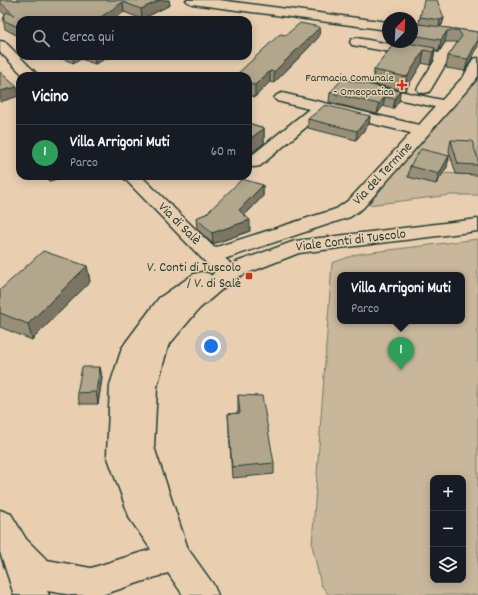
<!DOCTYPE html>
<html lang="it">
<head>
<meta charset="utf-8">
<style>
  :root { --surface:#171b24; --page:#242831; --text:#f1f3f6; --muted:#9ea1a6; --line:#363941; --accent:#b45309 }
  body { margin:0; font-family:Dekko,sans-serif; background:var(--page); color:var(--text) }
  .controls { position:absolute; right:12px; bottom:12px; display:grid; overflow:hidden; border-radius:8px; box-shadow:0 2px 10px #0003 }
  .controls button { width:36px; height:36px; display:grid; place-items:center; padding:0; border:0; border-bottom:1px solid var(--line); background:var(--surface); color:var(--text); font:20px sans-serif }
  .compass { position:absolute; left:382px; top:12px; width:36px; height:36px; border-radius:50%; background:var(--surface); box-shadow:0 2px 10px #0003; rotate:24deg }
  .you { position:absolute; left:211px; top:346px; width:14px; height:14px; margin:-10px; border:3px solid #fff; border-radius:50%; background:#1a73e8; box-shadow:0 0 0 6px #1a73e833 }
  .badge { display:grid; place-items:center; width:26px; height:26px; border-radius:50%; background:var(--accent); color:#fff; font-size:13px; font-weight:700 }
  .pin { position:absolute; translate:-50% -33px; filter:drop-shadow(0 1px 2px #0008) }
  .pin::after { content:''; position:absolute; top:21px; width:14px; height:12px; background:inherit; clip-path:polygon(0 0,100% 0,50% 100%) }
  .popup { position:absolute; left:337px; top:272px; width:128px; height:52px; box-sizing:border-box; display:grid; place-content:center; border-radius:8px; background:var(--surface); filter:drop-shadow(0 1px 3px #0005); font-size:13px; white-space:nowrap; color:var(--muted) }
  .popup b { font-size:15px; color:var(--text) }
  .popup::after { content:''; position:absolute; left:50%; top:100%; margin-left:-8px; border:8px solid transparent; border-top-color:var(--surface) }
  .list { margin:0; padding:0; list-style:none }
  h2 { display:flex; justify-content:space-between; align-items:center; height:52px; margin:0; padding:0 16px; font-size:17px }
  h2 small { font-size:13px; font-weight:400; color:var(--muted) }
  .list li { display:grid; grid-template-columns:26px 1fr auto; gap:12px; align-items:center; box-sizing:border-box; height:56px; padding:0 16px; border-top:1px solid var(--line) }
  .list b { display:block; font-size:15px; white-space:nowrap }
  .list p { margin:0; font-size:13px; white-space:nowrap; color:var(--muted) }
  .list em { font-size:13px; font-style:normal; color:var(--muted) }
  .icon { flex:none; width:22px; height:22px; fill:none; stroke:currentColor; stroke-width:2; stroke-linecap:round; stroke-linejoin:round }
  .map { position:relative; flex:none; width:478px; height:595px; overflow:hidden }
  .search { position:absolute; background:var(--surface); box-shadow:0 2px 10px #0003; left:16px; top:16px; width:236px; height:44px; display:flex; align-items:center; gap:10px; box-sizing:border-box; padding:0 14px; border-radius:12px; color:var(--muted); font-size:15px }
  .panel { position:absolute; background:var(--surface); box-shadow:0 2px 10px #0003; left:16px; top:72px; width:236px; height:108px; border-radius:12px }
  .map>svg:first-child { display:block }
  .green { fill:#c8b79b; stroke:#747a68; fill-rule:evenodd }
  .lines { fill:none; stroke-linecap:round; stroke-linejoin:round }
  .minor-casing { stroke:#1f3d34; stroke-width:3 }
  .major-casing { stroke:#1f3d34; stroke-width:3 }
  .minor { fill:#e9cfb0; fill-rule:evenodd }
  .major { fill:#e9cfb0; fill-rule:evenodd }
  .wall { fill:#998f79; stroke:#1f3d34 }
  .shaded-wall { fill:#7d7463; stroke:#1f3d34 }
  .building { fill:#b2a68d; stroke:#1f3d34 }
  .poi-dot { fill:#c8321e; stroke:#e9cfb0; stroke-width:1.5 }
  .labels { text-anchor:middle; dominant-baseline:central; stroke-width:3; stroke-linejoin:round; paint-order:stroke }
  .far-poi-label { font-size:12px; fill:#1f3d34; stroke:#e9cfb0; text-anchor:end }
  .street-label { font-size:14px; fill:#1f3d34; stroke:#e9cfb0 }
  .poi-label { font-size:14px; fill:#1f3d34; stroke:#e9cfb0; text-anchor:end }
</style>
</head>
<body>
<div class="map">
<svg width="478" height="595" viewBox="0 0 478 595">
  <rect width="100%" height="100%" fill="#e9cfb0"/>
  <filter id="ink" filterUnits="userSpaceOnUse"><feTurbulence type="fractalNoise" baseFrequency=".025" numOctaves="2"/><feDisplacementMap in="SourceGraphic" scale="8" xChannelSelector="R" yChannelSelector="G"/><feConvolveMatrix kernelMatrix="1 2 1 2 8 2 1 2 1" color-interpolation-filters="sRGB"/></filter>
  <g filter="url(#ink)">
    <path class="green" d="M478,77V195H451L368,205L420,142ZM437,159L451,160L477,175L443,173L436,184Z
      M478,239V595H329L321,585L312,545L332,263L357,254ZM340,275H462V321H340ZM433,478H463V580H433Z"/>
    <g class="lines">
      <defs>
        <path id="minor" d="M186,0H219L388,22V30L192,4L188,2Z
          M457,31L462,32L463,35L431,89L429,92L424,93L419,92L417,89L435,60L357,46L352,45L350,42L352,39L357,38L439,53L452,32Z
          M478,58V76L475,81L363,208L350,217L218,261L211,262L204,261L201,256L204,251L336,209L349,200L411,133L324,112L260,166L254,167L248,166V155L251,156L309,109L277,101L274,98L277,95L282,93L419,125L435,107L365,92L363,89L365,86L370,85L442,100L464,76L473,59Z
          M0,510L11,514L26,539L47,560L91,568L175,542L186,547L190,557L186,567L102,595H72L47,591L49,595H14L0,552Z"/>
        <path id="major" d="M0,41L5,42L39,76H24L0,52Z
          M122,176H141L231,264L295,241L478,219V231L299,253L235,278L199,309L168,346L157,387L154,447L188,549L213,584L218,595H183L164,567L158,553L152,551L130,519L107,455L110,385L122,348L126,342L159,298L194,274L202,272L210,274L211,276L215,272Z"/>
      </defs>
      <use href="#minor" class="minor-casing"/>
      <use href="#major" class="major-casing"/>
      <use href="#minor" class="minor"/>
      <use href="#major" class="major"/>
    </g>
    <path class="wall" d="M0,0H169L170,5L142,19L124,12L20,20V37L5,29L3,20L5,15L0,10Z
      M420,17L444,18L442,25L439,27L478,32L465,71L446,68L448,56L457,43L456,42H445L439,51L435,50L433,61L430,65L422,63L405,91L373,84L374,70L395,42H412V26L418,27Z
      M286,35L319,37L274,83L270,82L255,97L248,95V76Z
      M56,56H111L95,64L81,59L74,63L63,59Z
      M400,91L399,101L393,109L383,106L377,114L329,102L330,93Z
      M370,116L369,124L356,140L308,128V119Z
      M248,123L264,128V143L250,154H248Z
      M451,140L478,165V173L477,175L456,174L449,151Z
      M449,156L447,167L436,184L408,177L410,166Z
      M46,176H68L49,181Z
      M263,185V196L245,215L250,231L213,244L197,229L196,218L206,214Z
      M87,266L90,282L32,340L0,327V290Z
      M100,367L102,378L98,404H80L77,393Z
      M238,395L274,463V474L232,478L228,414L238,413Z"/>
    <path class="shaded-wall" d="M160,0H169L170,5L142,19L141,9Z
      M123,2L124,12L112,20H91Z
      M444,18L442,25L439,27L440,20Z
      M320,27L319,37L274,83V72Z
      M447,31L445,42L439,51L441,40Z
      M478,40V46L465,71L468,59Z
      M435,48L433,61L430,65L433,52Z
      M424,50L422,63L405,91L407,77Z
      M73,56H81V59L74,63Z
      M94,56H111L95,64Z
      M270,71V82L255,97V85Z
      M17,87L19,96L0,102V91Z
      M400,91L399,101L393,109L395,99Z
      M385,97L383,106L377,114L379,104Z
      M370,116L369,124L356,140L357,131Z
      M264,128V143L250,154V139Z
      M449,156L447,167L436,184L439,174Z
      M48,176H68L49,181Z
      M263,185V196L239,221V210Z
      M250,220V231L213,244L212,233Z
      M87,266L90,282L32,340L28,324Z
      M100,367L102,378L98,404L96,392Z"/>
    <path class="building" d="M0,0H160L141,9L123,2L101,17L91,20H20V28L3,20L6,12L14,15L0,2Z
      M424,0H437L444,18L440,20L420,17Z
      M300,23L320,27L274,72L270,71L255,85L248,84V76H235L280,34L286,35Z
      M419,24L478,32V40L468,59L448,56L462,36L458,30L447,31L441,40L412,35V26L418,27Z
      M395,42H401L435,48L433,52L424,50L407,77L374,70Z
      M0,72L17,87L0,91Z
      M342,79L400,91L395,99L385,97L379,104L330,93Z
      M325,105L370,116L357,131L308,119Z
      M248,123L264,128L250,139H248Z
      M451,140L472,141L478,159V165L458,164Z
      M421,149L449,156L439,174L410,166Z
      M242,179L263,185L239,210L250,220L212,233L196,218L206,214Z
      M43,251L87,266L28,324L0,313V290Z
      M82,367H100L96,392L77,393Z
      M238,395L262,396L274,463L232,467L228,414L240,413Z"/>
  </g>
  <g class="poi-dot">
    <path d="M400 79h4v4h4v4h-4v4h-4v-4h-4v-4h4z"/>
    <rect x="245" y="272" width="8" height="8" rx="2"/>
  </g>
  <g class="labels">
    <g class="far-poi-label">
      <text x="394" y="78">Farmacia Comunale<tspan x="394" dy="14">- Omeopatica</tspan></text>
    </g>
    <g class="street-label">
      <text transform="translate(383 174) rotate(-47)">Via del Termine</text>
      <text transform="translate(179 224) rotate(45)">Via di Salè</text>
      <text transform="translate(351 241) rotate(-7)">Viale Conti di Tuscolo</text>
    </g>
    <g class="poi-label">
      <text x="241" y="268">V. Conti di Tuscolo<tspan x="241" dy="16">/ V. di Salè</tspan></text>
    </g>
  </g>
</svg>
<div class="controls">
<button>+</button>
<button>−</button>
<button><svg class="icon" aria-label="layers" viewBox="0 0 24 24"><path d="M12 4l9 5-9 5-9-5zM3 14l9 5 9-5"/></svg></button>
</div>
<svg class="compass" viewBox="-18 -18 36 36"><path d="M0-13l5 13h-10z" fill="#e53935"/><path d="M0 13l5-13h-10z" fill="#9ea1a6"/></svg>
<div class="you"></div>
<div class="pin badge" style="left:401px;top:370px;background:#2e9e5b">1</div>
<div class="popup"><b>Villa Arrigoni Muti</b>Parco</div>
<div class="search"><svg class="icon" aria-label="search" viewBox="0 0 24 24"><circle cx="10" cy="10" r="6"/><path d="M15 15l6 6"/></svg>Cerca qui</div>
<section class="panel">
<h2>Vicino<small></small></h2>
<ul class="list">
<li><span class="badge" style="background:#2e9e5b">1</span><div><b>Villa Arrigoni Muti</b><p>Parco</p></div><em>60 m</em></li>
</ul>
</section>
</div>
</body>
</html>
